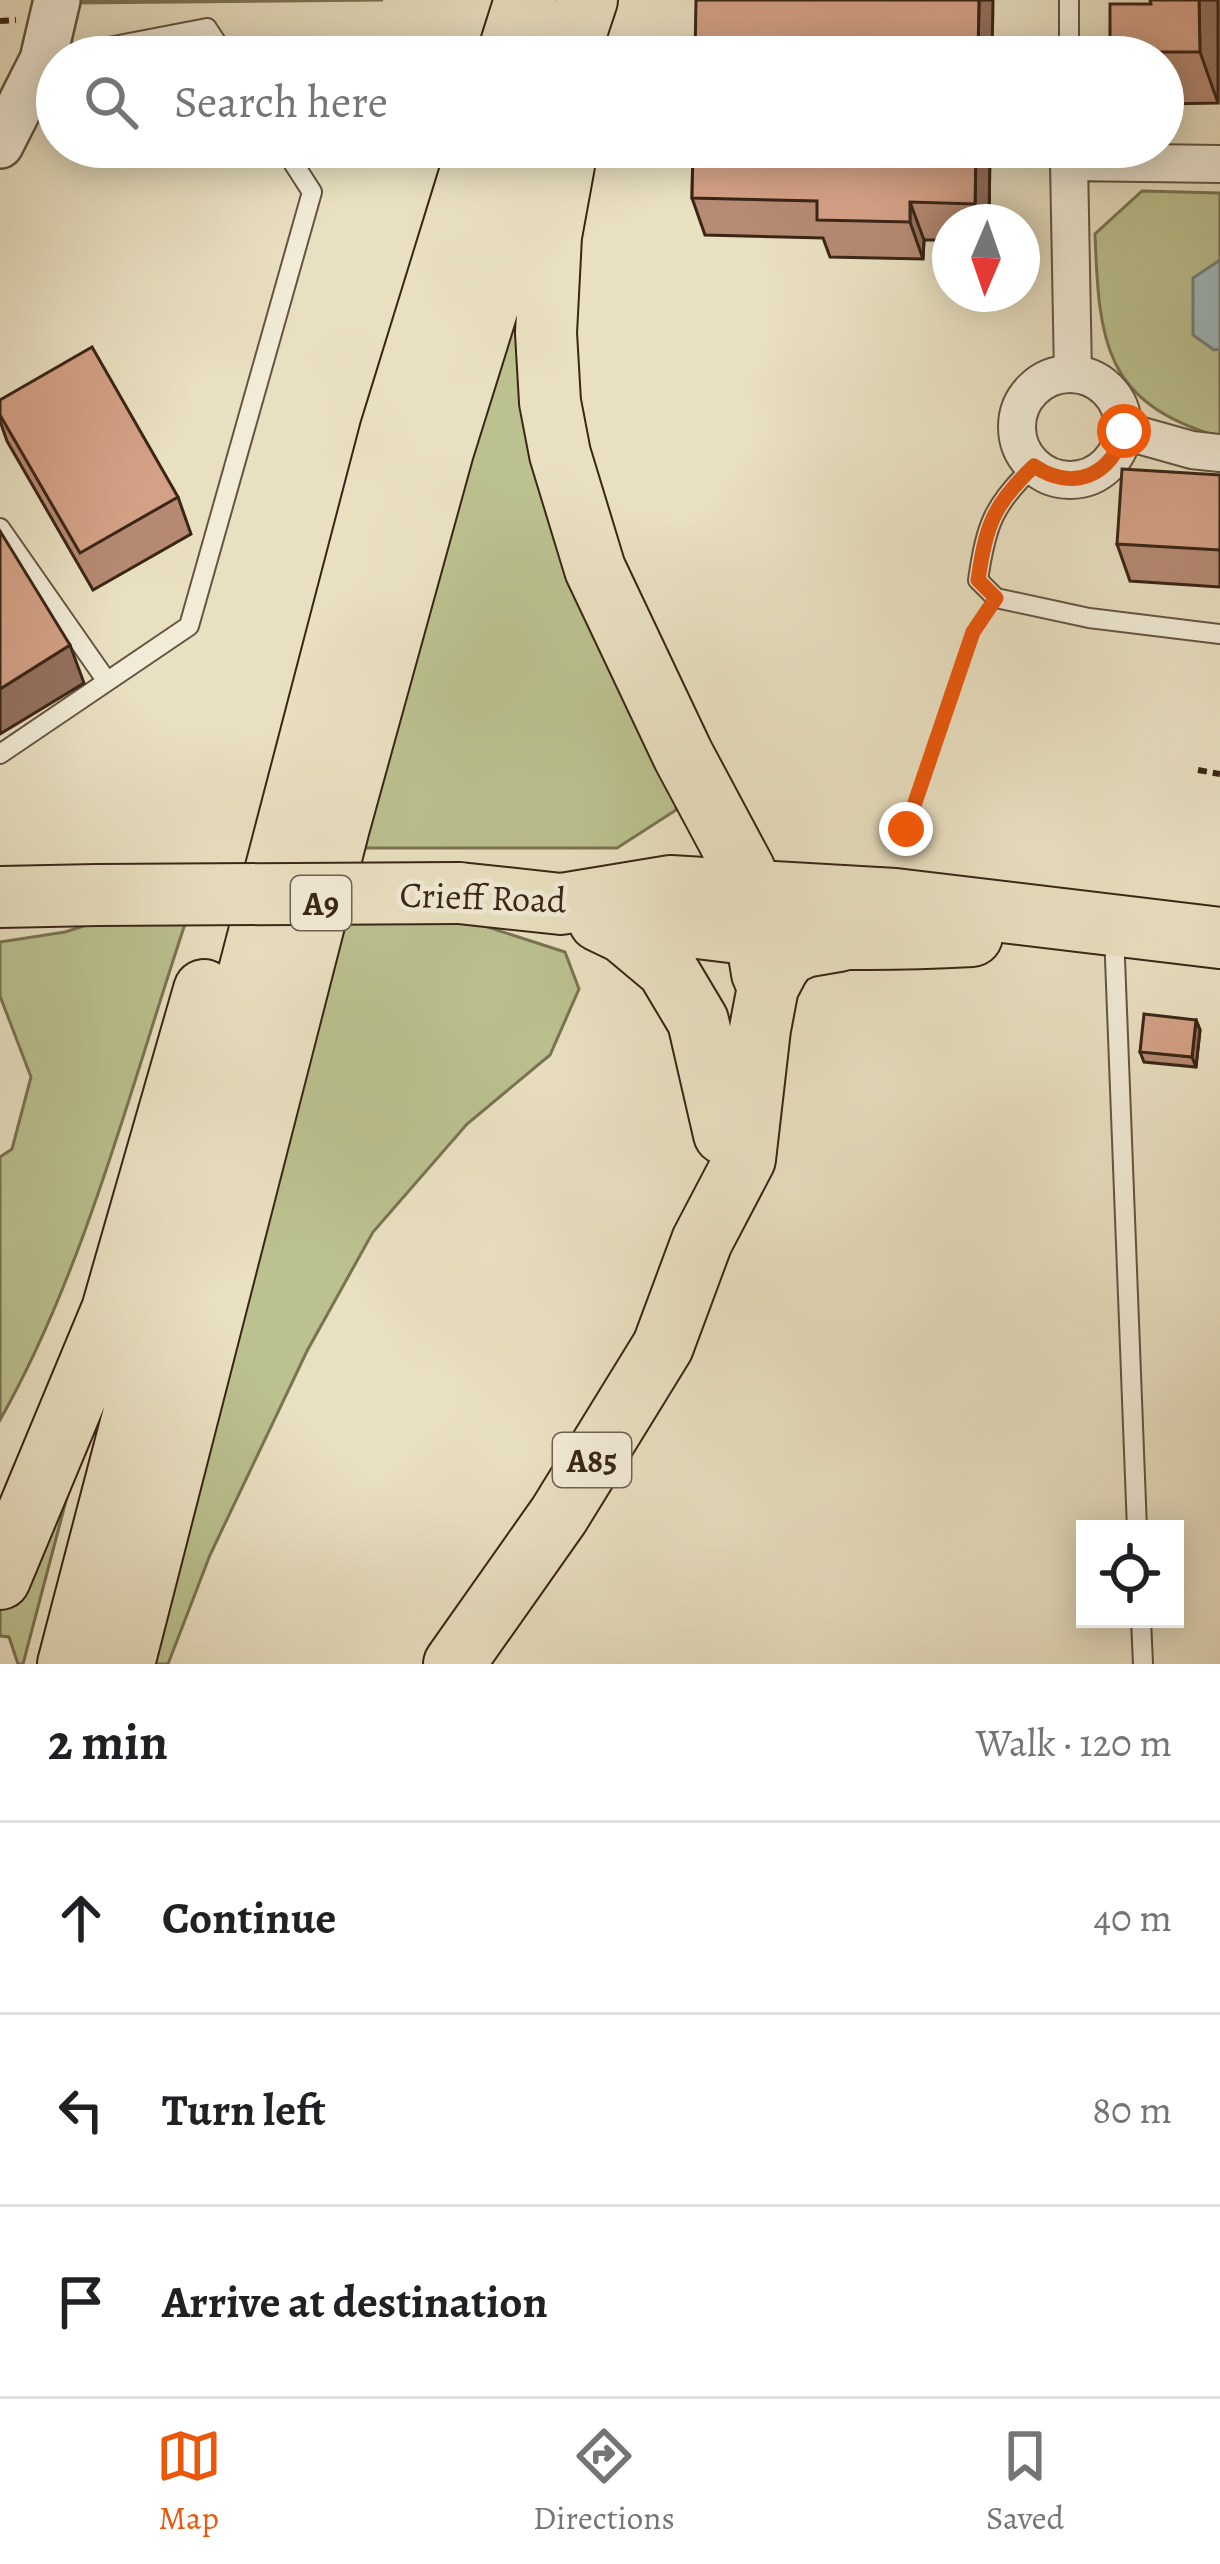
<!DOCTYPE html>
<html lang="en">
<head>
<meta charset="utf-8">
<style>
  :root { --surface:#fff; --page:#f2f2f2; --text:#202124; --muted:#757577; --line:#e0e0e0; --accent:#ea580c }
  body { margin:0; font-family:Alegreya,serif; background:var(--page); color:var(--text) }
  .controls { position:absolute; right:36px; bottom:36px; display:grid; overflow:hidden; border-radius:0px; box-shadow:0 6px 30px #0003 }
  .controls button { width:108px; height:108px; display:grid; place-items:center; padding:0; border:0; border-bottom:3px solid var(--line); background:var(--surface); color:var(--text); font:60px sans-serif }
  .compass { position:absolute; left:932px; top:204px; width:108px; height:108px; border-radius:50%; background:var(--surface); box-shadow:0 6px 30px #0003; rotate:182deg }
  .stop { position:absolute; width:36px; height:36px; margin:-27px; border:9px solid #ea580c; border-radius:50%; background:#fff }
  .stop.end { background:#ea580c; border-color:#fff; box-shadow:0 3px 12px #0008 }
  .list { margin:0; padding:0; list-style:none }
  h2 { display:flex; justify-content:space-between; align-items:center; height:156px; margin:0; padding:0 48px; font-size:51px }
  h2 small { font-size:39px; font-weight:400; color:var(--muted) }
  .list li { display:grid; grid-template-columns:78px 1fr auto; gap:36px; align-items:center; box-sizing:border-box; height:192px; padding:0 48px; border-top:3px solid var(--line) }
  .list b { display:block; font-size:45px; white-space:nowrap }
  .list em { font-size:39px; font-style:normal; color:var(--muted) }
  .icon { flex:none; width:66px; height:66px; fill:none; stroke:currentColor; stroke-width:2; stroke-linecap:round; stroke-linejoin:round }
  .map { position:relative; flex:none; width:1220px; height:1664px; overflow:hidden }
  .search { position:absolute; background:var(--surface); box-shadow:0 6px 30px #0003; left:36px; right:36px; top:36px; height:132px; display:flex; align-items:center; gap:30px; box-sizing:border-box; padding:0 42px; border-radius:66px; color:var(--muted); font-size:45px }
  .sheet { height:732px; background:var(--surface) }
  nav { display:flex; justify-content:space-around; align-items:center; box-sizing:border-box; height:168px; border-top:3px solid var(--line); background:var(--surface); font-size:33px; color:var(--muted) }
  nav a { display:grid; justify-items:center; gap:6px }
  nav .on { color:var(--accent) }
  .map>svg:first-child { display:block }
  .green { fill:#bbc18f; stroke:#7a7352; stroke-width:3 }
  .water { fill:#9ebabf; stroke:#767e7b; stroke-width:3 }
  .lines { fill:none; stroke-linecap:round; stroke-linejoin:round }
  .service-casing { stroke:#665441; stroke-width:22 }
  .minor-casing { stroke:#665441; stroke-width:40 }
  .tertiary-casing { stroke:#665441; stroke-width:50 }
  .trunk-casing { stroke:#3a2516; stroke-width:64 }
  .path { stroke:#3a2516; stroke-width:6; stroke-dasharray:9 6; stroke-linecap:butt }
  .service { stroke:#f1ebd7; stroke-width:18 }
  .minor { stroke:#f1ebd7; stroke-width:36 }
  .tertiary { stroke:#f1ebd7; stroke-width:45 }
  .trunk { stroke:#e9e0c1; stroke-width:60 }
  .trunk-bridge-casing { stroke:#3a2516; stroke-width:64; stroke-linecap:butt }
  .trunk-bridge { stroke:#e9e0c1; stroke-width:60 }
  .wall { fill:#b68a73; stroke:#3a2516; stroke-width:3 }
  .shaded-wall { fill:#94715e; stroke:#3a2516; stroke-width:3 }
  .building { fill:#d4a186; stroke:#3a2516; stroke-width:3 }
  .route { stroke:#ea580c; stroke-width:15 }
  .labels { text-anchor:middle; dominant-baseline:central; stroke-width:9; stroke-linejoin:round; paint-order:stroke }
  .shield { fill:#f1ebd7; stroke:#716050; stroke-width:3 }
  .shield-label { font-size:33px; font-weight:bold; fill:#3a2516 }
  .street-label { font-size:36px; fill:#3a2516; stroke:#f1ebd7 }
</style>
</head>
<body>
<div class="map">
<svg width="1220" height="1664" viewBox="0 0 1220 1664">
  <rect width="100%" height="100%" fill="#e9e0c1"/>
  <filter id="stains"><feTurbulence type="fractalNoise" baseFrequency=".00167" numOctaves="4"/><feColorMatrix values="0 0 0 0 .2 0 0 0 0 .09 0 0 0 0 .02 0 0 0 .5 -.17"/></filter>
  <radialGradient id="worn" r=".72"><stop offset=".6" stop-color="#630" stop-opacity="0"/><stop offset="1" stop-color="#630" stop-opacity=".3"/></radialGradient>
  <path class="green" d="M85,0H383L80,3Z
    M1142,191L1220,193V437C1104,403 1099,343 1095,234Z
    M532,260L675,792L676,810L617,848H339Z
    M112,917L185,924C131,1086 84,1272 0,1420V1157L12,1149L31,1077L0,996V942L65,932Z
    M463,919L565,952L579,989L550,1055L467,1124L373,1232L307,1351L210,1555L168,1664H138L328,921Z
    M161,1140L23,1664H18L9,1637L0,1636V1519Z"/>
  <path class="water" d="M1220,260V349L1214,350L1193,335V278Z"/>
  <g class="lines">
    <defs>
      <path id="service" d="M1069,0V57
        M46,59L207,28L226,57
        M1034,466C993,505 986,525 978,580L996,598L1089,618L1220,634
        M0,528L106,680
        M0,754L189,626L312,192L283,147
        M1114,933L1137,1529
        M1141,1619L1143,1664"/>
      <path id="minor" d="M1017 427a53 53 0 1 1 106 0a53 53 0 1 1-106 0Z
        M1073,374L1069,162L1220,164
        M1124,431L1192,450L1220,453"/>
      <path id="tertiary" d="M0,145L43,60L57,0"/>
      <path id="trunk" d="M507,57L525,0
        M568,57L587,0
        M564,165L551,236L546,333L550,402L560,454L595,569L683,755L745,871L762,973L768,987
        M459,893L561,904L670,886L895,899L1220,938
        M0,897L97,895
        M614,914C740,939 844,943 972,936
        M599,921L624,933L667,969L698,1021L724,1134
        M0,1579L112,1310L204,990
        M68,1664L390,432L478,147
        M124,1664L339,827L443,451L538,147
        M454,1664L559,1515L663,1346L702,1241L745,1159L760,1029L768,987L778,968L787,955L804,947L839,941"/>
    </defs>
    <use href="#service" class="service-casing"/>
    <use href="#minor" class="minor-casing"/>
    <use href="#tertiary" class="tertiary-casing"/>
    <use href="#trunk" class="trunk-casing"/>
    <path class="path" d="M0,21L16,20
      M1198,770L1220,774
      M902,854L906,829L973,632L982,618"/>
    <use href="#service" class="service"/>
    <use href="#minor" class="minor"/>
    <use href="#tertiary" class="tertiary"/>
    <use href="#trunk" class="trunk"/>
    <defs>
      <path id="trunk-bridge" d="M97,895L459,893"/>
    </defs>
    <use href="#trunk-bridge" class="trunk-bridge-casing"/>
    <use href="#trunk-bridge" class="trunk-bridge"/>
  </g>
  <path class="wall" d="M1218,0V103L1163,104V57H1100L1151,4Z
    M693,147H990L989,222H950V240H924L923,259L830,257L823,238L705,235L692,198Z
    M0,400L178,497L191,534L93,590L7,441L0,421Z
    M1220,475V587L1130,581L1117,544Z
    M1196,1020L1200,1030L1196,1067L1144,1062L1140,1052Z"/>
  <path class="shaded-wall" d="M979,0H993L992,57H978Z
    M1199,0H1218V103L1200,52Z
    M976,147H990L989,222H981L975,204Z
    M910,202L924,240L923,259L910,222Z
    M70,645L84,683L0,734V689Z
    M1196,1020L1200,1030L1196,1067L1192,1057Z"/>
  <path class="building" d="M696,0H979L978,57H695Z
    M1150,0H1199L1200,52H1110V4H1151Z
    M1100,45H1110L1112,57H1100Z
    M693,147H976L975,204L910,202V222L817,220V201L692,198Z
    M92,347L178,497L80,553L0,415V400Z
    M1122,469L1220,475V550L1117,544Z
    M0,531L70,645L0,689Z
    M1144,1014L1196,1020L1192,1057L1140,1052Z"/>
  <g class="lines">
    <path class="route" d="M906,829L973,632L996,598L978,580C986,525 993,505 1034,466C1073,492 1112,476 1124,431"/>
  </g>
  <g class="labels">
    <g class="shield">
      <rect x="291" y="876" width="60" height="54" rx="9"/>
      <rect x="553" y="1433" width="78" height="54" rx="9"/>
    </g>
    <g class="shield-label">
      <text x="321" y="903">A9</text>
      <text x="592" y="1460">A85</text>
    </g>
    <g class="street-label">
      <text transform="translate(483 897) rotate(2)">Crieff Road</text>
    </g>
  </g>
  <rect width="100%" height="100%" filter="url(#stains)"/>
  <rect width="100%" height="100%" fill="url(#worn)"/>
</svg>
<div class="controls">
<button><svg class="icon" aria-label="locate" viewBox="0 0 24 24"><circle cx="12" cy="12" r="6"/><path d="M12 2v4M12 18v4M2 12h4M18 12h4"/></svg></button>
</div>
<svg class="compass" viewBox="-18 -18 36 36"><path d="M0-13l5 13h-10z" fill="#e53935"/><path d="M0 13l5-13h-10z" fill="#757577"/></svg>
<div class="stop" style="left:1124px;top:431px"></div>
<div class="stop end" style="left:906px;top:829px"></div>
<div class="search"><svg class="icon" aria-label="search" viewBox="0 0 24 24"><circle cx="10" cy="10" r="6"/><path d="M15 15l6 6"/></svg>Search here</div>
</div>
<section class="sheet">
<h2>2 min<small>Walk · 120 m</small></h2>
<ul class="list">
<li><svg class="icon" aria-label="ahead" viewBox="0 0 24 24"><path d="M12 20V5M6 11l6-6 6 6"/></svg><div><b>Continue</b></div><em>40 m</em></li>
<li><svg class="icon" aria-label="left" viewBox="0 0 24 24"><path d="M17 20v-9H6M10 6l-5 5 5 5"/></svg><div><b>Turn left</b></div><em>80 m</em></li>
<li><svg class="icon" aria-label="arrive" viewBox="0 0 24 24"><path d="M6 21V4h12l-3 4 3 4H6"/></svg><div><b>Arrive at destination</b></div></li>
</ul>
</section>
<nav>
<a class="on"><svg class="icon" aria-label="map" viewBox="0 0 24 24"><path d="M3 6l6-2 6 2 6-2v14l-6 2-6-2-6 2zM9 4v14M15 6v14"/></svg>Map</a>
<a><svg class="icon" aria-label="directions" viewBox="0 0 24 24"><path d="M12 3l9 9-9 9-9-9zM9 14v-3h6M13 9l2 2-2 2"/></svg>Directions</a>
<a><svg class="icon" aria-label="saved" viewBox="0 0 24 24"><path d="M7 4h10v16l-5-4-5 4z"/></svg>Saved</a>
</nav>
</body>
</html>
